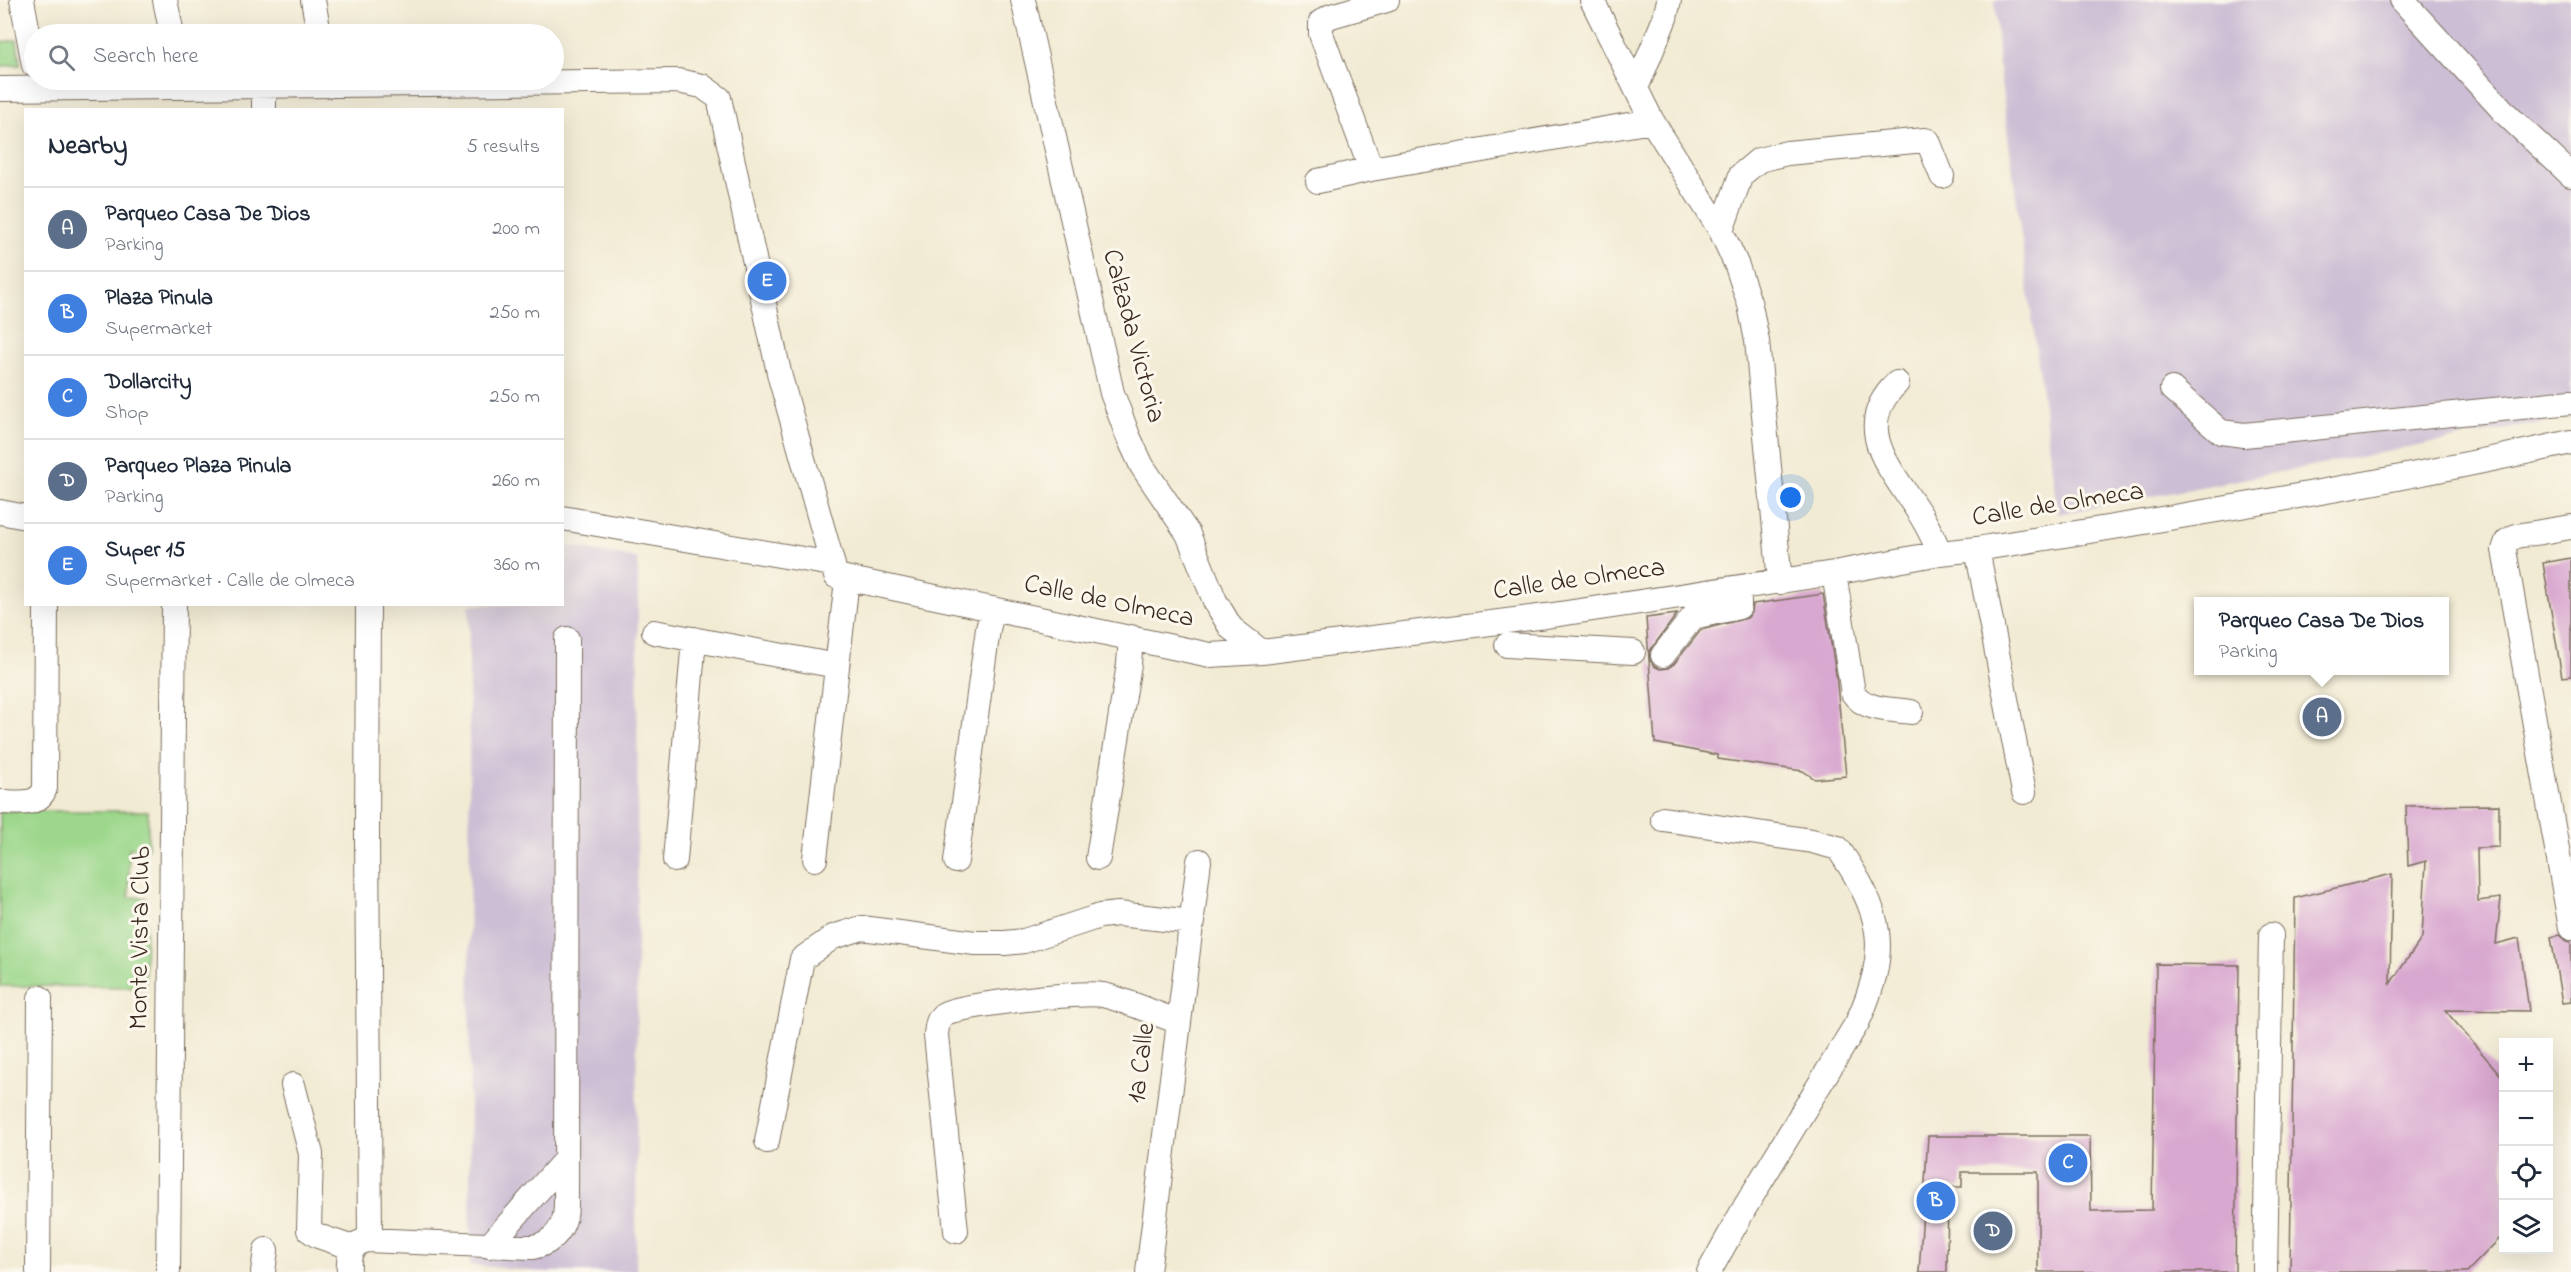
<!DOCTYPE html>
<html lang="en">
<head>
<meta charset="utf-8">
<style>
  :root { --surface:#fff; --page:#f2f2f3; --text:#1f2937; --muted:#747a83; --line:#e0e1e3; --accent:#d93025 }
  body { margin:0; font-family:"Indie Flower",sans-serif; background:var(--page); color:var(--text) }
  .controls { position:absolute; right:18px; bottom:18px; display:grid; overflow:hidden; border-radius:0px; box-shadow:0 6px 24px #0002 }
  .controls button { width:54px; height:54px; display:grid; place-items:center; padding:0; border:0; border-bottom:2px solid var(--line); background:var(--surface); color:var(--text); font:30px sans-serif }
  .you { position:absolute; left:1791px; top:498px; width:21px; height:21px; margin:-15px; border:4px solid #fff; border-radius:50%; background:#1a73e8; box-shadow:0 0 0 9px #1a73e833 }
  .badge { display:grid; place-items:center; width:39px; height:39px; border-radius:50%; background:var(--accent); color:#fff; font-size:20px; font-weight:700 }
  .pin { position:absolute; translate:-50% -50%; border:3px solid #fff; box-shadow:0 2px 6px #0006 }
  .popup { position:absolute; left:2194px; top:597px; width:255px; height:78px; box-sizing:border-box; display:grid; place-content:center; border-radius:0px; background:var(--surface); filter:drop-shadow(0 2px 4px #0005); font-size:20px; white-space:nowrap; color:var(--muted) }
  .popup b { font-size:22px; color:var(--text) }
  .popup::after { content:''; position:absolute; left:50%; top:100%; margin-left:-12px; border:12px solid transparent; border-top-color:var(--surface) }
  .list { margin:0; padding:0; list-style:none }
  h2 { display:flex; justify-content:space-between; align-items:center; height:78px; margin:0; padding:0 24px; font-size:26px }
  h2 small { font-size:20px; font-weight:400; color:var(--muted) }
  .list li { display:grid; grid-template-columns:39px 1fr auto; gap:18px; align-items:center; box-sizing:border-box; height:84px; padding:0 24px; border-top:2px solid var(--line) }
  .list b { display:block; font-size:22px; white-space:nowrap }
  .list p { margin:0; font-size:20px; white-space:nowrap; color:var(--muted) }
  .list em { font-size:20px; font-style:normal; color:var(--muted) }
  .icon { flex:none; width:33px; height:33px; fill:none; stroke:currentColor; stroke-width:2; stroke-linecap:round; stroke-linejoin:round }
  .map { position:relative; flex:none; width:2571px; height:1272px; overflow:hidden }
  .search { position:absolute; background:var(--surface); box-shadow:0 6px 24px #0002; left:24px; top:24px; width:540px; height:66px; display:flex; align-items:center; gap:15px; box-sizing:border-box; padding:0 21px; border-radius:33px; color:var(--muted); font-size:22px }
  .panel { position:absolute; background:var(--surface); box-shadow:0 6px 24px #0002; left:24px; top:108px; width:540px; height:498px; border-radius:0px }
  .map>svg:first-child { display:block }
  .industrial { fill:#ccbed4 }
  .green { fill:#9cd78b; stroke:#6c8054; stroke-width:1.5 }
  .building { fill:#d9a8d0 }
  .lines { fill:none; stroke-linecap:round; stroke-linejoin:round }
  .minor-casing { stroke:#7b6e5e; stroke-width:26 }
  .minor { stroke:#fff; stroke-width:24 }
  .labels { text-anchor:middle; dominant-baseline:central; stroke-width:6; stroke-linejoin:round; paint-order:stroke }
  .street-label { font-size:27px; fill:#3b2a1e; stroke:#fbf7ec }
</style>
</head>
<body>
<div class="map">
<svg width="2571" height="1272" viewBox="0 0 2571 1272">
  <rect width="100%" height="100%" fill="#fbf7ec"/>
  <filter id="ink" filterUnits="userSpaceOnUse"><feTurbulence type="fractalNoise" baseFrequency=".0167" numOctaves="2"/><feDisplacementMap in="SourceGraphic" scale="12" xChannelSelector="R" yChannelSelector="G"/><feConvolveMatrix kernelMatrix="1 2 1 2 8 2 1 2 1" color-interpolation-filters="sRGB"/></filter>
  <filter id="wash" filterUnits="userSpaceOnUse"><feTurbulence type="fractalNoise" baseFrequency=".008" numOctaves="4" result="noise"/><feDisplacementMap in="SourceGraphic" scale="24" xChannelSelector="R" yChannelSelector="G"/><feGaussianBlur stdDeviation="1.35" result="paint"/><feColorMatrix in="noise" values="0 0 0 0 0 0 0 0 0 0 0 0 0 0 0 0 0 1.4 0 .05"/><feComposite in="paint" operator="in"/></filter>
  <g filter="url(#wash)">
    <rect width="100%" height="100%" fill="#f2ebd4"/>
    <path class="industrial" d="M1995,0H2571V417L2058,514L1999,67Z
      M563,545L638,559L636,1272H541L470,1265L469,605L562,604Z"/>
    <path class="green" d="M17,40L20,65L0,66V42Z
      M0,811H148V848H129V897L146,898L145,987L0,986Z"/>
    <g id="blocks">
      <path class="building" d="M2571,558V676L2562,677L2543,563Z
        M1823,594L1836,674L1846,776L1815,779L1803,771L1718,759L1717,755L1655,743L1646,618L1677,614L1649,652L1650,660L1654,666L1660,669L1668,668L1674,664L1701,630L1747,618L1752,613L1753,604Z
        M2499,805V847L2477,848L2478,901L2501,898L2496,944L2519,938L2529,1011L2445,1010L2504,1079V1234L2467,1272H2290L2295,898L2392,874L2390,984L2422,938L2426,861L2408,866L2406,806Z
        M2559,935L2566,941L2571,942V1002L2562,1003L2551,937Z
        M2156,964L2239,965L2235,1272H2038V1172H1962V1187H1948L1947,1272H1919L1928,1136H2090L2091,1211L2152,1210Z"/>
    </g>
  </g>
  <g filter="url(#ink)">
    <use href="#blocks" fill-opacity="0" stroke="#7b6e5e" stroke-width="1.5"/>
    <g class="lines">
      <defs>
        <path id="minor" d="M22,0L34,65
          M165,0L172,34
          M313,0L319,34
          M1023,0L1112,393L1128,436L1142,466L1188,534L1215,601L1231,628L1262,652
          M1592,0L1652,121L1721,231L1737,266L1750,305L1757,341L1780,582
          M2402,0L2508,116L2571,175
          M264,86V110
          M1637,86L1665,18L1669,0
          M0,89L678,81L702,86L719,98L780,377L836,576L1210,655L1262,652L1546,616L1834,573L1940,553L1977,549C2176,517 2375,486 2571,442
          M1371,169L1321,34V22L1331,16L1387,0
          M1318,181L1371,169L1652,121
          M1721,231L1741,175L1759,160L1787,153L1925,140L1928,141L1942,176
          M1897,383C1851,427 1890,468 1916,508C1926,522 1933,537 1940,553
          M2172,389L2221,432L2244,435L2571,402
          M0,512L26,517
          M562,518L832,564
          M1977,549L2024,792
          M1834,573L1853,693C1865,711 1891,709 1911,712
          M368,604L367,836L370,1239
          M654,632L837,666
          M1507,645L1633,652
          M1663,655L1693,617L1739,607V588
          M0,802C17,802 39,807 45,788L46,604
          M1663,819L1812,841L1838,848C1883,914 1891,949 1857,1023L1745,1207L1709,1272
          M1098,858L1129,664L1131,637
          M815,859L847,580
          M675,860L694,639
          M956,861L988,629L993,609
          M2571,928L2504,550L2507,541L2516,536L2571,527
          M293,1085L311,1154L309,1230L318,1236L353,1248
          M767,1141L802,959L833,937L862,928L975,943H1005L1024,941L1100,916L1118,914L1193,922
          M956,1231L936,1035C937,1027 937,1019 944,1014C957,1005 1086,991 1103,995C1128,1001 1153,1013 1177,1021
          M489,1246L566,1159
          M38,1272L40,998
          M168,1272L174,604
          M263,1272L266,1250
          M349,1272C348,1257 350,1245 366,1240L533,1247C554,1243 566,1227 566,1205L567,639
          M1148,1272L1199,861
          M2265,1272L2271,935"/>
      </defs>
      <use href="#minor" class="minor-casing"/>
      <use href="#minor" class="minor"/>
    </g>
  </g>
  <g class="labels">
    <g class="street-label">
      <text transform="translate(1133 336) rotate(75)">Calzada Victoria</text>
      <text transform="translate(2058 505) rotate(-9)">Calle de Olmeca</text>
      <text transform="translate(1579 580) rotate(-8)">Calle de Olmeca</text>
      <text transform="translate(1109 602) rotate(12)">Calle de Olmeca</text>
      <text transform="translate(141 938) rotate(-89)">Monte Vista Club</text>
      <text transform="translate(1142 1063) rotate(-83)">1a Calle</text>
    </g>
  </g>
</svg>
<div class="controls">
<button>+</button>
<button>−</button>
<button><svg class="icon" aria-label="locate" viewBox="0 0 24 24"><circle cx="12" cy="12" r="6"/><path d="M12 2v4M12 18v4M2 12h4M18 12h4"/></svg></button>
<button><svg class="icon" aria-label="layers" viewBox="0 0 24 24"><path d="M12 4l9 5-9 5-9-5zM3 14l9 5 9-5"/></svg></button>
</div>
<div class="you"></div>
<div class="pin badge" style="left:2322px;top:717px;background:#5c6f8a">A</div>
<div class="popup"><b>Parqueo Casa De Dios</b>Parking</div>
<div class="pin badge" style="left:1936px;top:1201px;background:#3f7fe0">B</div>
<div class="pin badge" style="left:2068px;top:1163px;background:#3f7fe0">C</div>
<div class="pin badge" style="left:1993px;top:1231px;background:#5c6f8a">D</div>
<div class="pin badge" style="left:767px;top:281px;background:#3f7fe0">E</div>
<div class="search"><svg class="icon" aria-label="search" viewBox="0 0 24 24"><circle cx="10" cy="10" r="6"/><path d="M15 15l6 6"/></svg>Search here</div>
<section class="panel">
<h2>Nearby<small>5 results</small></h2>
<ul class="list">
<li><span class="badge" style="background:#5c6f8a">A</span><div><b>Parqueo Casa De Dios</b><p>Parking</p></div><em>200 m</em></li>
<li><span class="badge" style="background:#3f7fe0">B</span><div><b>Plaza Pinula</b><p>Supermarket</p></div><em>250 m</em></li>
<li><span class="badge" style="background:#3f7fe0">C</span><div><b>Dollarcity</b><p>Shop</p></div><em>250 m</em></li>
<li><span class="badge" style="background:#5c6f8a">D</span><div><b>Parqueo Plaza Pinula</b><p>Parking</p></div><em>260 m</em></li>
<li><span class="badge" style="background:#3f7fe0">E</span><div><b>Super 15</b><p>Supermarket · Calle de Olmeca</p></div><em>360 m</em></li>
</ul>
</section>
</div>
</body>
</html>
